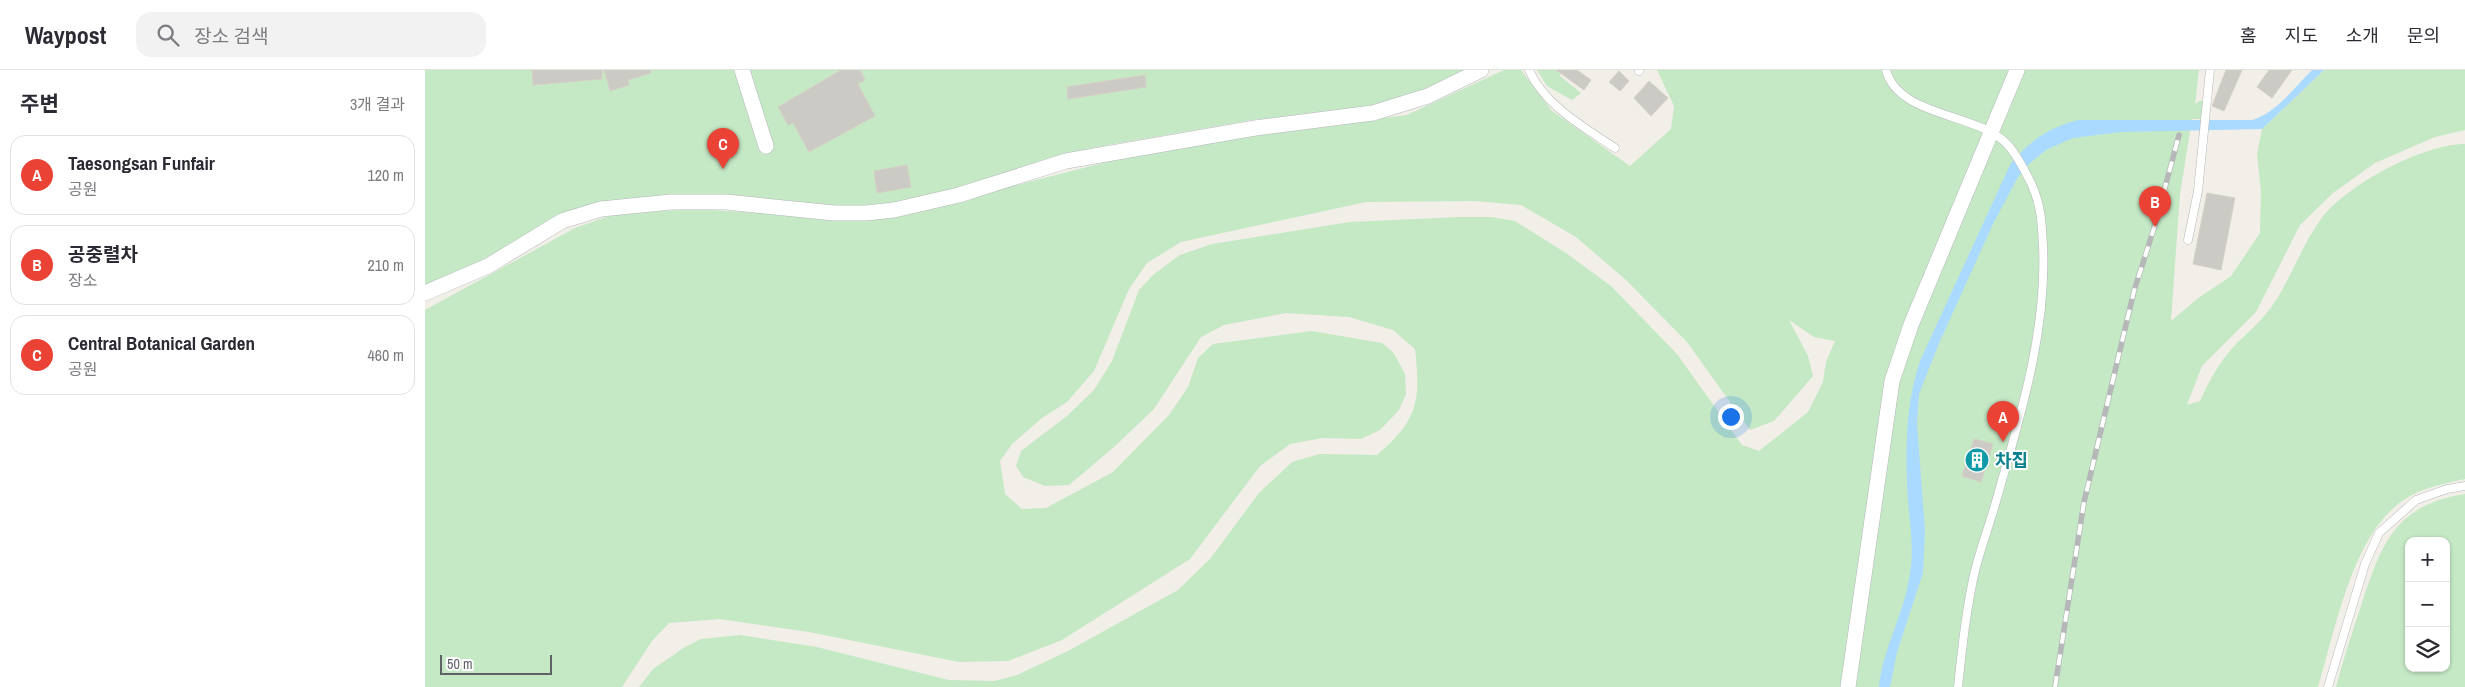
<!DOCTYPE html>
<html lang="ko">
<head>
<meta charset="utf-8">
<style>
  :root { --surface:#fff; --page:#f2f2f3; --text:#2b2b33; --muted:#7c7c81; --line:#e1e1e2; --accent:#ea4335 }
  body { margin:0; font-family:"Archivo Narrow","Noto Sans KR",sans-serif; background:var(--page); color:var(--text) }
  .controls { position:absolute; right:15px; bottom:15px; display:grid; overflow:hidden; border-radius:10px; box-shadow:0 1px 4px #0004 }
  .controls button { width:45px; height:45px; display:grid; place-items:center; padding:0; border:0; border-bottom:1px solid var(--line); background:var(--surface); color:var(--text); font:25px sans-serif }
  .scale { position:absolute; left:15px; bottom:12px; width:112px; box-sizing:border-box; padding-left:5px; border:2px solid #5f6368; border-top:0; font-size:14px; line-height:18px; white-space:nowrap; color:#5f6368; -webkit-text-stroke:4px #fff; paint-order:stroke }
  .you { position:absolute; left:1305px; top:346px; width:18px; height:18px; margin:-12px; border:4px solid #fff; border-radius:50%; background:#1a73e8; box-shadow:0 0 0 8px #1a73e833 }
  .badge { display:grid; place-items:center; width:32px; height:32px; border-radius:50%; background:var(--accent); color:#fff; font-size:16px; font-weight:700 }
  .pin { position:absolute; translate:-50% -41px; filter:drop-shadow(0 1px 2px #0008) }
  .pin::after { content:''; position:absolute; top:26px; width:18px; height:15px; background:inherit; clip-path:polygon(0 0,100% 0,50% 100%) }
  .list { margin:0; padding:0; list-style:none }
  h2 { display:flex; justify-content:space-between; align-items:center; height:65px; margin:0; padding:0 20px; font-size:21px }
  h2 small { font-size:16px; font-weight:400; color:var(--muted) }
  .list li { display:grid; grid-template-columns:32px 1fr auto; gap:15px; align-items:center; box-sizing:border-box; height:80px; margin:0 10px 10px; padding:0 10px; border:1px solid var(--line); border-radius:15px }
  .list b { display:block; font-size:19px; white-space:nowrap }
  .list p { margin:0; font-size:16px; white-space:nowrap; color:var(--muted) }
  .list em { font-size:16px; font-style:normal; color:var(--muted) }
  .icon { flex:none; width:28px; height:28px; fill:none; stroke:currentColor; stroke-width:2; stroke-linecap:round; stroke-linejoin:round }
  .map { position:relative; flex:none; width:2040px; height:617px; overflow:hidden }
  header { display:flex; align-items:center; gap:30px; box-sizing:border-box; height:70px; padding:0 25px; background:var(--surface); border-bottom:1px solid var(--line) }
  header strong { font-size:24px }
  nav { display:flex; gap:28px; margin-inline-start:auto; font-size:18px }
  .search { width:350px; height:45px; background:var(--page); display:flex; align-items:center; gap:12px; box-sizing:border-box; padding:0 18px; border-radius:15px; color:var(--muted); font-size:19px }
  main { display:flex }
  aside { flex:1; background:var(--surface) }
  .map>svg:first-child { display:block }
  .green { fill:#c5e8c5; fill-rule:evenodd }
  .water { fill:#aadaff }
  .building { fill:#cccac5; stroke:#d6d1c6 }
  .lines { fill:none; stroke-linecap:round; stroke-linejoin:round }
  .lane-casing { stroke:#b5b8bc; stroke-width:9 }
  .street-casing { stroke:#b5b8bc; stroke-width:16 }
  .lane { stroke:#fff; stroke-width:8 }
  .street { stroke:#fff; stroke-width:15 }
  .rail-casing { stroke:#b6b7b8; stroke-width:5.5 }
  .rail { stroke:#fff; stroke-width:4; stroke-dasharray:11; stroke-linecap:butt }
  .labels { text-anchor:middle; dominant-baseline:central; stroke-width:4; stroke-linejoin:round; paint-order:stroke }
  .culture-label { font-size:18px; font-weight:bold; fill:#0d838f; stroke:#fff; text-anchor:start }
</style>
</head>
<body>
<header>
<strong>Waypost</strong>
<div class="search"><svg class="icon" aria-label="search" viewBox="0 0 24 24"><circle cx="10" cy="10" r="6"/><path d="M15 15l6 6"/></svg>장소 검색</div>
<nav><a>홈</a><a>지도</a><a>소개</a><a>문의</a></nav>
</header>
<main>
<aside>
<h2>주변<small>3개 결과</small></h2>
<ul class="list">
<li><span class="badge">A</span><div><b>Taesongsan Funfair</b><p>공원</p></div><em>120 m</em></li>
<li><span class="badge">B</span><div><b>공중렬차</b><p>장소</p></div><em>210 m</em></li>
<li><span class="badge">C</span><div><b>Central Botanical Garden</b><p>공원</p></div><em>460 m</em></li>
</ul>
</aside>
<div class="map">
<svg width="2040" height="617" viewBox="0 0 2040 617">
  <rect width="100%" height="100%" fill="#f1efe8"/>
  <path class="green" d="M0,0H1039L1012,16L969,32L834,51L833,49L666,78L526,120L463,135L413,138L196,132L0,217Z
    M1079,0H1096L1127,41L1205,96L1246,59L1249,36L1232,0H1774L1770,34L1774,31H1778L1776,49H1767L1755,124L1746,251L1772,229L1806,206L1835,163L1836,121L1832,84L1837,59L1899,0H2040V60L2010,67L1950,93L1908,123L1875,155L1831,242L1777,296L1762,335L1775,331C1785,309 1795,291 1811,274C1821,264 1832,255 1841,244C1864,216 1874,179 1896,149C1921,115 1998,74 2040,74V409C2022,413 2001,417 1985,426C1928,457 1911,559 1893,617H214L228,599L260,577L276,569L315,565L392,577L524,610L570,611L592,605L643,581L753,520L785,489L834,423L867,392L894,384L952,385C993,350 996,331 990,279L968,260L924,247L861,243L799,255L776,267L729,339L689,377L644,415L620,416L598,407L591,396L596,381L642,346L669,320L687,291L714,220L729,204L755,185L787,174L925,152L1034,147H1067L1090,151L1141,183L1186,216L1252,284L1317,375L1334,381L1383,342L1398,312L1401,292L1410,271L1389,267L1364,250L1383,286L1388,306L1349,351L1325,360L1262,272L1201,210L1151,167L1096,135L1050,131L941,132L756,172L722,193L704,219L669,301L642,332L617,348L587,374L575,391L580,424L597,439L621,438L688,402L744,345L763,317L773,288L788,274L887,261L957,273L968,282L980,304L981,324L974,340L955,360L936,369L897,368L865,374L835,396L765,489L637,570L583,591L534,592L384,562L295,549L244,553L227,571L197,617H0V240L150,158L190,144L270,139L399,147L472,146L732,79L982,45Z
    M1112,0H1137L1135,6L1156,23L1147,30L1122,16Z
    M2040,424V617H1911C1918,590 1927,563 1936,536C1956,475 1969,435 2040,424ZM1984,471H2021V598H1984Z"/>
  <path class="water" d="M1887,0H1899L1837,59L1696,62L1648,68L1621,80L1604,94L1593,107L1568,154L1515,271L1494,324L1492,354L1500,461L1498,503L1472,582L1465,617H1454C1458,577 1480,543 1485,503C1489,480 1485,454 1483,431C1480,384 1480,336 1495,291L1585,95C1604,71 1624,57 1654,50H1827C1851,43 1869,18 1887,0Z"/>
  <path class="building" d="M107,0H177V9L108,15Z
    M179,0H225L226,3L203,10L204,15L185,21Z
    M416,0H435L440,10L433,14L450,46L384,82L368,53L363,55L353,37Z
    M1131,0H1152L1166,10L1159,20Z
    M1801,0H1817L1799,41L1787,36Z
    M1844,0H1867L1847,28L1832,17Z
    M1194,1L1204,11L1195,21L1184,12Z
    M720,5L721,17L643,29L642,17Z
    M1224,11L1243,28L1226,46L1209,28Z
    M482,95L486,117L452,123L449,101Z
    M1782,123L1810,128L1796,200L1768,194Z
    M1549,369L1568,374L1556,412L1537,406Z"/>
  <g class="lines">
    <defs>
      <path id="lane" d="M1104,0C1119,35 1160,58 1190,78
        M1214,0V1
        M1461,0C1473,46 1549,43 1580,72C1590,81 1600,101 1606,113C1616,134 1617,154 1618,176C1622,262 1595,347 1572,428C1565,454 1555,479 1549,505C1541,541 1537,579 1533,617
        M1763,170L1773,121L1785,0
        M1903,617L1940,494L1954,463L1991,430L2022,419L2040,416"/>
      <path id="street" d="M317,0L341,76
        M0,223L63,196L137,151L176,139L246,132H301L409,143H441L469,140L534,125L641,91L830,58L948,43L1003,26L1056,0
        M1423,617L1467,311L1486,255L1592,0"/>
    </defs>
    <use href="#lane" class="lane-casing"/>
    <use href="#street" class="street-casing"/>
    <use href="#lane" class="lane"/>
    <use href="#street" class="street"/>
    <defs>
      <path id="rail" d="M1630,617L1659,432L1709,221L1730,155L1754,65"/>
    </defs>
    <use href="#rail" class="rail-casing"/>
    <use href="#rail" class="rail"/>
  </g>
  <defs>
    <symbol id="building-disc" viewBox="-11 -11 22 22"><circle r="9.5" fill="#0f9aa8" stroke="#fff"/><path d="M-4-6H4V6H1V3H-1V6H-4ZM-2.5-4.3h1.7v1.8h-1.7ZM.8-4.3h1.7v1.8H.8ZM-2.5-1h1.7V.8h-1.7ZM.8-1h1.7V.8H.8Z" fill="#fff"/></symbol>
  </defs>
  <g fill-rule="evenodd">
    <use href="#building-disc" x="1538" y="376" width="28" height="28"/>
  </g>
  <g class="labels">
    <g class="culture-label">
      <text x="1570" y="390">차집</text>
    </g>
  </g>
</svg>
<div class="controls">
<button>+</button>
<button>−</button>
<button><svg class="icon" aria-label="layers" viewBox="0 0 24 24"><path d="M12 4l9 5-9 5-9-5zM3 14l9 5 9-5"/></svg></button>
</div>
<div class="scale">50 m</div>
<div class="you"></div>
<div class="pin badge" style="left:1578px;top:372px">A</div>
<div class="pin badge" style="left:1730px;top:157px">B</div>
<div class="pin badge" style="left:298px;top:99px">C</div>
</div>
</main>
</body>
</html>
